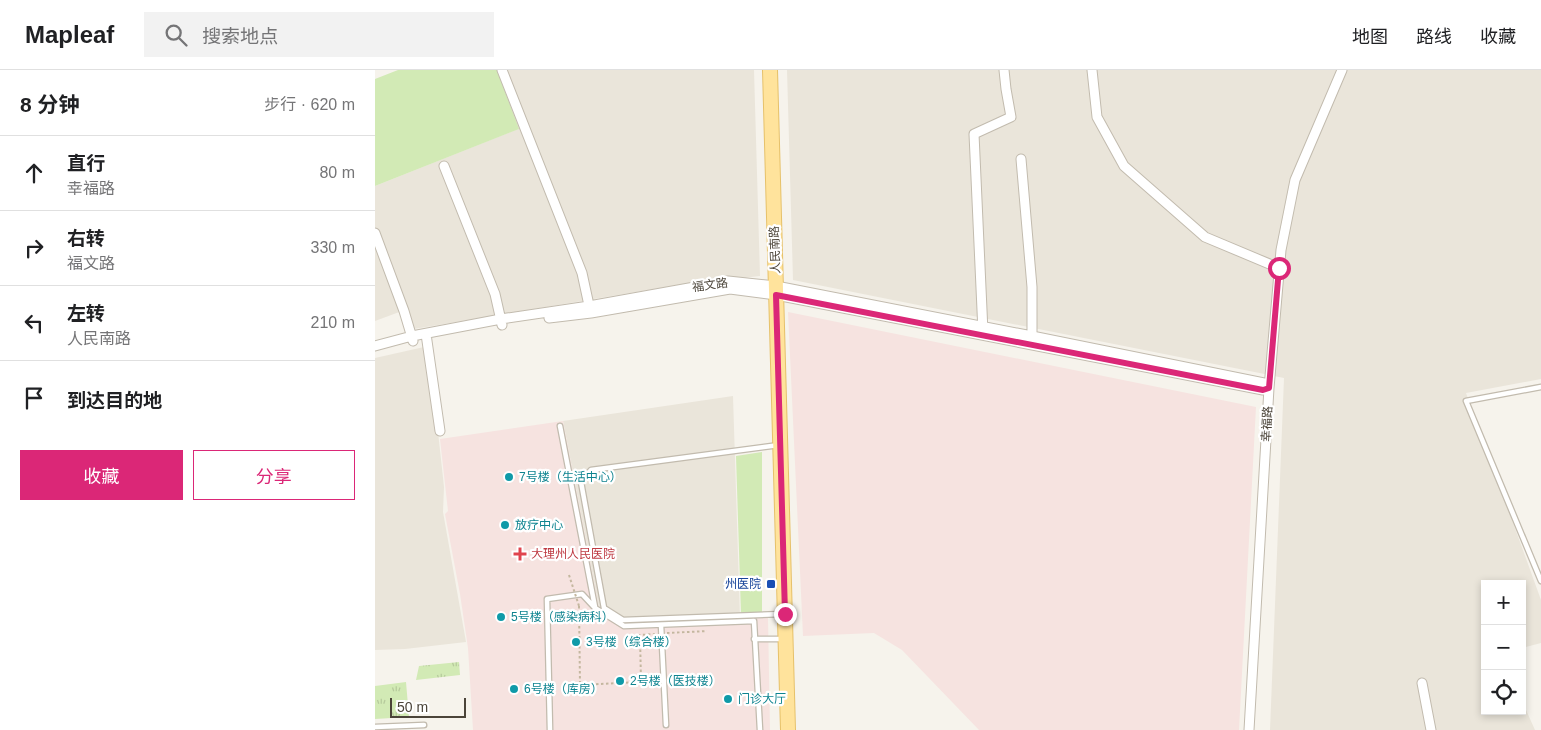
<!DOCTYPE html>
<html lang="zh">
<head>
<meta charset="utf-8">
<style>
  :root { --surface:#fff; --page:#f2f2f2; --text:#202124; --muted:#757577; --line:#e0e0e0; --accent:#db2777 }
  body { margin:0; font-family:Helvetica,"Noto Sans SC",sans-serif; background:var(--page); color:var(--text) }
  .controls { position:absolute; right:15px; bottom:15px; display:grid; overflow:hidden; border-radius:0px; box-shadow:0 2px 8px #0003 }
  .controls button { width:45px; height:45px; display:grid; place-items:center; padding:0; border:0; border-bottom:1px solid var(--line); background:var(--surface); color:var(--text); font:25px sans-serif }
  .scale { position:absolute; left:15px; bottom:12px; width:76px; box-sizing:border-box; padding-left:5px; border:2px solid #4b4439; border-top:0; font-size:14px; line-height:18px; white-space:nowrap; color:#4b4439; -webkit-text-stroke:4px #fff; paint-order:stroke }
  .stop { position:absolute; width:15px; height:15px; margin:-11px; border:4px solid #db2777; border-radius:50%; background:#fff }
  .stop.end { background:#db2777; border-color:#fff; box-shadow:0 1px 5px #0008 }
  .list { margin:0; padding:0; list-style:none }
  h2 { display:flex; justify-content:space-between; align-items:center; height:65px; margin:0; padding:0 20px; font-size:21px }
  h2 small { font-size:16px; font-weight:400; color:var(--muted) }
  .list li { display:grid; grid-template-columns:32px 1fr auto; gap:15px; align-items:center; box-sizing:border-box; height:75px; padding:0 20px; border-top:1px solid var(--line) }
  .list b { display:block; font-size:19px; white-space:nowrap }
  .list p { margin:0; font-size:16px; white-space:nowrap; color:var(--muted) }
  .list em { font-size:16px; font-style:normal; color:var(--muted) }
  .actions { display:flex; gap:10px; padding:15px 20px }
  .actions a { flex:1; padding:11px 0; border:1px solid var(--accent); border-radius:0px; text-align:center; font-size:18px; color:var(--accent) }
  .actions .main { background:var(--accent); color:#fff }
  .icon { flex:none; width:28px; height:28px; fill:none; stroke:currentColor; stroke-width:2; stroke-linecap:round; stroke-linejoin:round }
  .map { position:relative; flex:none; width:1166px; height:660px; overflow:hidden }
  header { display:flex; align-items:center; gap:30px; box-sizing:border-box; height:70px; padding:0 25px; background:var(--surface); border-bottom:1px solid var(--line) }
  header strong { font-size:24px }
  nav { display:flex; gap:28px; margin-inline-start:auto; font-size:18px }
  .search { width:350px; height:45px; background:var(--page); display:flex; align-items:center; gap:12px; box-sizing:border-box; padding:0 18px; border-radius:0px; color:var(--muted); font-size:19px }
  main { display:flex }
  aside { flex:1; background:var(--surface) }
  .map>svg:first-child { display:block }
  .residential { fill:#eae5da }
  .medical { fill:#f6e3e0 }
  .grass { fill:url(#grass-tufts) }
  .park { fill:#d2eab5 }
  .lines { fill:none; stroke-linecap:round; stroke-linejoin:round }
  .lane-casing { stroke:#c2bbae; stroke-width:7 }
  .street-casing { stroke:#c2bbae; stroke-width:11 }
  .primary-casing { stroke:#e6c16a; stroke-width:16 }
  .path { stroke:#c4b79f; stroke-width:2; stroke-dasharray:2.5 2.5; stroke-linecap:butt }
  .lane { stroke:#fff; stroke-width:4.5 }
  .street { stroke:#fff; stroke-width:9 }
  .primary { stroke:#ffe39c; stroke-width:14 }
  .path-bridge { stroke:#c4b79f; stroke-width:2; stroke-dasharray:2.5 2.5; stroke-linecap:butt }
  .route { stroke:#db2777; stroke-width:6 }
  .culture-dot { fill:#0f9aa8; stroke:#fff; stroke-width:2 }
  .health-dot { fill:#e0444e; stroke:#fff; stroke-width:2 }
  .transit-dot { fill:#1a4fb4; stroke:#fff; stroke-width:2 }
  .labels { text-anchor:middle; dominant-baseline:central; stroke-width:4.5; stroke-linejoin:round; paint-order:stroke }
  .street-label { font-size:12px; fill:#4b4439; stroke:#fff }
  .culture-label { font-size:12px; fill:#0d838f; stroke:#fff; text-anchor:start }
  .health-label { font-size:12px; fill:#be3a42; stroke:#fff; text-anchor:start }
  .transit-label { font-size:12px; fill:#164399; stroke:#fff; text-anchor:end }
</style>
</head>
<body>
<header>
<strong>Mapleaf</strong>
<div class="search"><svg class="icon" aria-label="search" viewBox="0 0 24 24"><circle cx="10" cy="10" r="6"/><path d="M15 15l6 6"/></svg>搜索地点</div>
<nav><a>地图</a><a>路线</a><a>收藏</a></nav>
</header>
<main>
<aside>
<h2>8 分钟<small>步行 · 620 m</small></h2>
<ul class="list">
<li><svg class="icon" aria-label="ahead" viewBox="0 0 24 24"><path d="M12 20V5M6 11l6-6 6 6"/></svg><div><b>直行</b><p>幸福路</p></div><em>80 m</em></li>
<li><svg class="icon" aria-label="right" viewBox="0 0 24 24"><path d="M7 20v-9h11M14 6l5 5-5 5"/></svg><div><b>右转</b><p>福文路</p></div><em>330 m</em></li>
<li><svg class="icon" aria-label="left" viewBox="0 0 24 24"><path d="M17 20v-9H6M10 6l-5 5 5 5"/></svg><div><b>左转</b><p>人民南路</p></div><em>210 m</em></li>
<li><svg class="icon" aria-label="arrive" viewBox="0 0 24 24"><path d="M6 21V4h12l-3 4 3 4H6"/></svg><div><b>到达目的地</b></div></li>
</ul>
<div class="actions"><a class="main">收藏</a><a>分享</a></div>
</aside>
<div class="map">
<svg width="1166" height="660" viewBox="0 0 1166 660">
  <defs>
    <pattern id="grass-tufts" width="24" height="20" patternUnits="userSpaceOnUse" patternTransform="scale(1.25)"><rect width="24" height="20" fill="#d2eab5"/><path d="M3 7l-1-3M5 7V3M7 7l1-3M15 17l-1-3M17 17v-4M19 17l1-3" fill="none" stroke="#b6ca9c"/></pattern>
  </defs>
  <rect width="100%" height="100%" fill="#f6f3ec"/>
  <path class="residential" d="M122,0H379L385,206L303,215L33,260L27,241L0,251V116L143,59Z
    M412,0H1166V309L1091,323L1166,530V573L1147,578V514H1110V641H1147V631L1160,660H895L909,308L418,210Z
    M49,277L63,362L69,417L68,442L91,572L30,579L0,580V288Z
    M358,326L365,548L248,553L224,538L188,351Z"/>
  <path class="medical" d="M413,242L881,337L864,660H604L527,580L499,563L428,566Z
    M188,351L224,538L248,553L393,547L395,660H98L93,578L85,524L70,444L73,441L65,369Z"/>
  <path class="grass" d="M84,592L85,605L41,610L44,596Z
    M31,612L34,647L0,649V616Z"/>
  <path class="park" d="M23,0H122L144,59L0,116V9Z
    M387,382V542L366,544L361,386Z"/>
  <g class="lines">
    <defs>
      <path id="lane" d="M1166,317L1091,331L1166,511
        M185,356L220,537
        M404,375L216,400L206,412L229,538L248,550L407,544
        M286,555L291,655
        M379,569H408
        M0,657L49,655
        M175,660L172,529L207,524L220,538L249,556L379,551L385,660"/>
      <path id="street" d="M127,0L207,203L215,240
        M717,0L722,47L749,96L830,167L904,198
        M646,89L657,217V271
        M69,96L120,224L127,255
        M0,163L29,241L38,271
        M174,248L216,243L355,219L401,225L888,320L894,318
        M608,262L599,64L636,47L631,19L629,0
        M51,264L65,361
        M0,276L37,266L126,249L214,236L353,211L401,216L657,266L889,313L894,318
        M1047,613L1056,660
        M874,660L894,318L906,180L920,110L967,0"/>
      <path id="primary" d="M395,0L413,660"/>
    </defs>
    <use href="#lane" class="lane-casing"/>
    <use href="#street" class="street-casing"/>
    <use href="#primary" class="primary-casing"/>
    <path class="path" d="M204,536L205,615L266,612L265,565L280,564
      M292,563L332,561"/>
    <use href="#lane" class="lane"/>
    <use href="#street" class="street"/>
    <use href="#primary" class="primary"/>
    <path class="path-bridge" d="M194,505L204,536"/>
  </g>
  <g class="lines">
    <path class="route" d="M410,544L401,225L888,320L894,318L904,198"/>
  </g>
  <g class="culture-dot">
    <circle cx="134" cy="407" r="5"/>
    <circle cx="130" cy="455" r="5"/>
    <circle cx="126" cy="547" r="5"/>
    <circle cx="201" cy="572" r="5"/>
    <circle cx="245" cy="611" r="5"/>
    <circle cx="139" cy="619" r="5"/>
    <circle cx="353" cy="629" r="5"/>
  </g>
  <path class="health-dot" d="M142.5 476.5h5v5h5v5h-5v5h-5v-5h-5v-5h5z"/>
  <rect class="transit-dot" x="391" y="509" width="10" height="10" rx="2.5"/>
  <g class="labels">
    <g class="street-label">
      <text transform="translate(400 180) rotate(-92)">人民南路</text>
      <text transform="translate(335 215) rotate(-8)">福文路</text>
      <text transform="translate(892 354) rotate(-87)">幸福路</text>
    </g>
    <g class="culture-label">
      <text x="144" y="407">7号楼（生活中心）</text>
      <text x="140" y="455">放疗中心</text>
      <text x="136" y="547">5号楼（感染病科）</text>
      <text x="211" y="572">3号楼（综合楼）</text>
      <text x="255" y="611">2号楼（医技楼）</text>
      <text x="149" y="619">6号楼（库房）</text>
      <text x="363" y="629">门诊大厅</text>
    </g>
    <g class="health-label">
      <text x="156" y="484">大理州人民医院</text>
    </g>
    <g class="transit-label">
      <text x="386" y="514">州医院</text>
    </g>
  </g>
</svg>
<div class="controls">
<button>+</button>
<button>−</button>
<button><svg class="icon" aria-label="locate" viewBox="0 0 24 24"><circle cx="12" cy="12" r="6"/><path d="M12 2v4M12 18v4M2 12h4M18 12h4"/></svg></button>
</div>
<div class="scale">50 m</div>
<div class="stop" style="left:904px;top:198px"></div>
<div class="stop end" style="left:410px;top:544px"></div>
</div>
</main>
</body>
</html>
